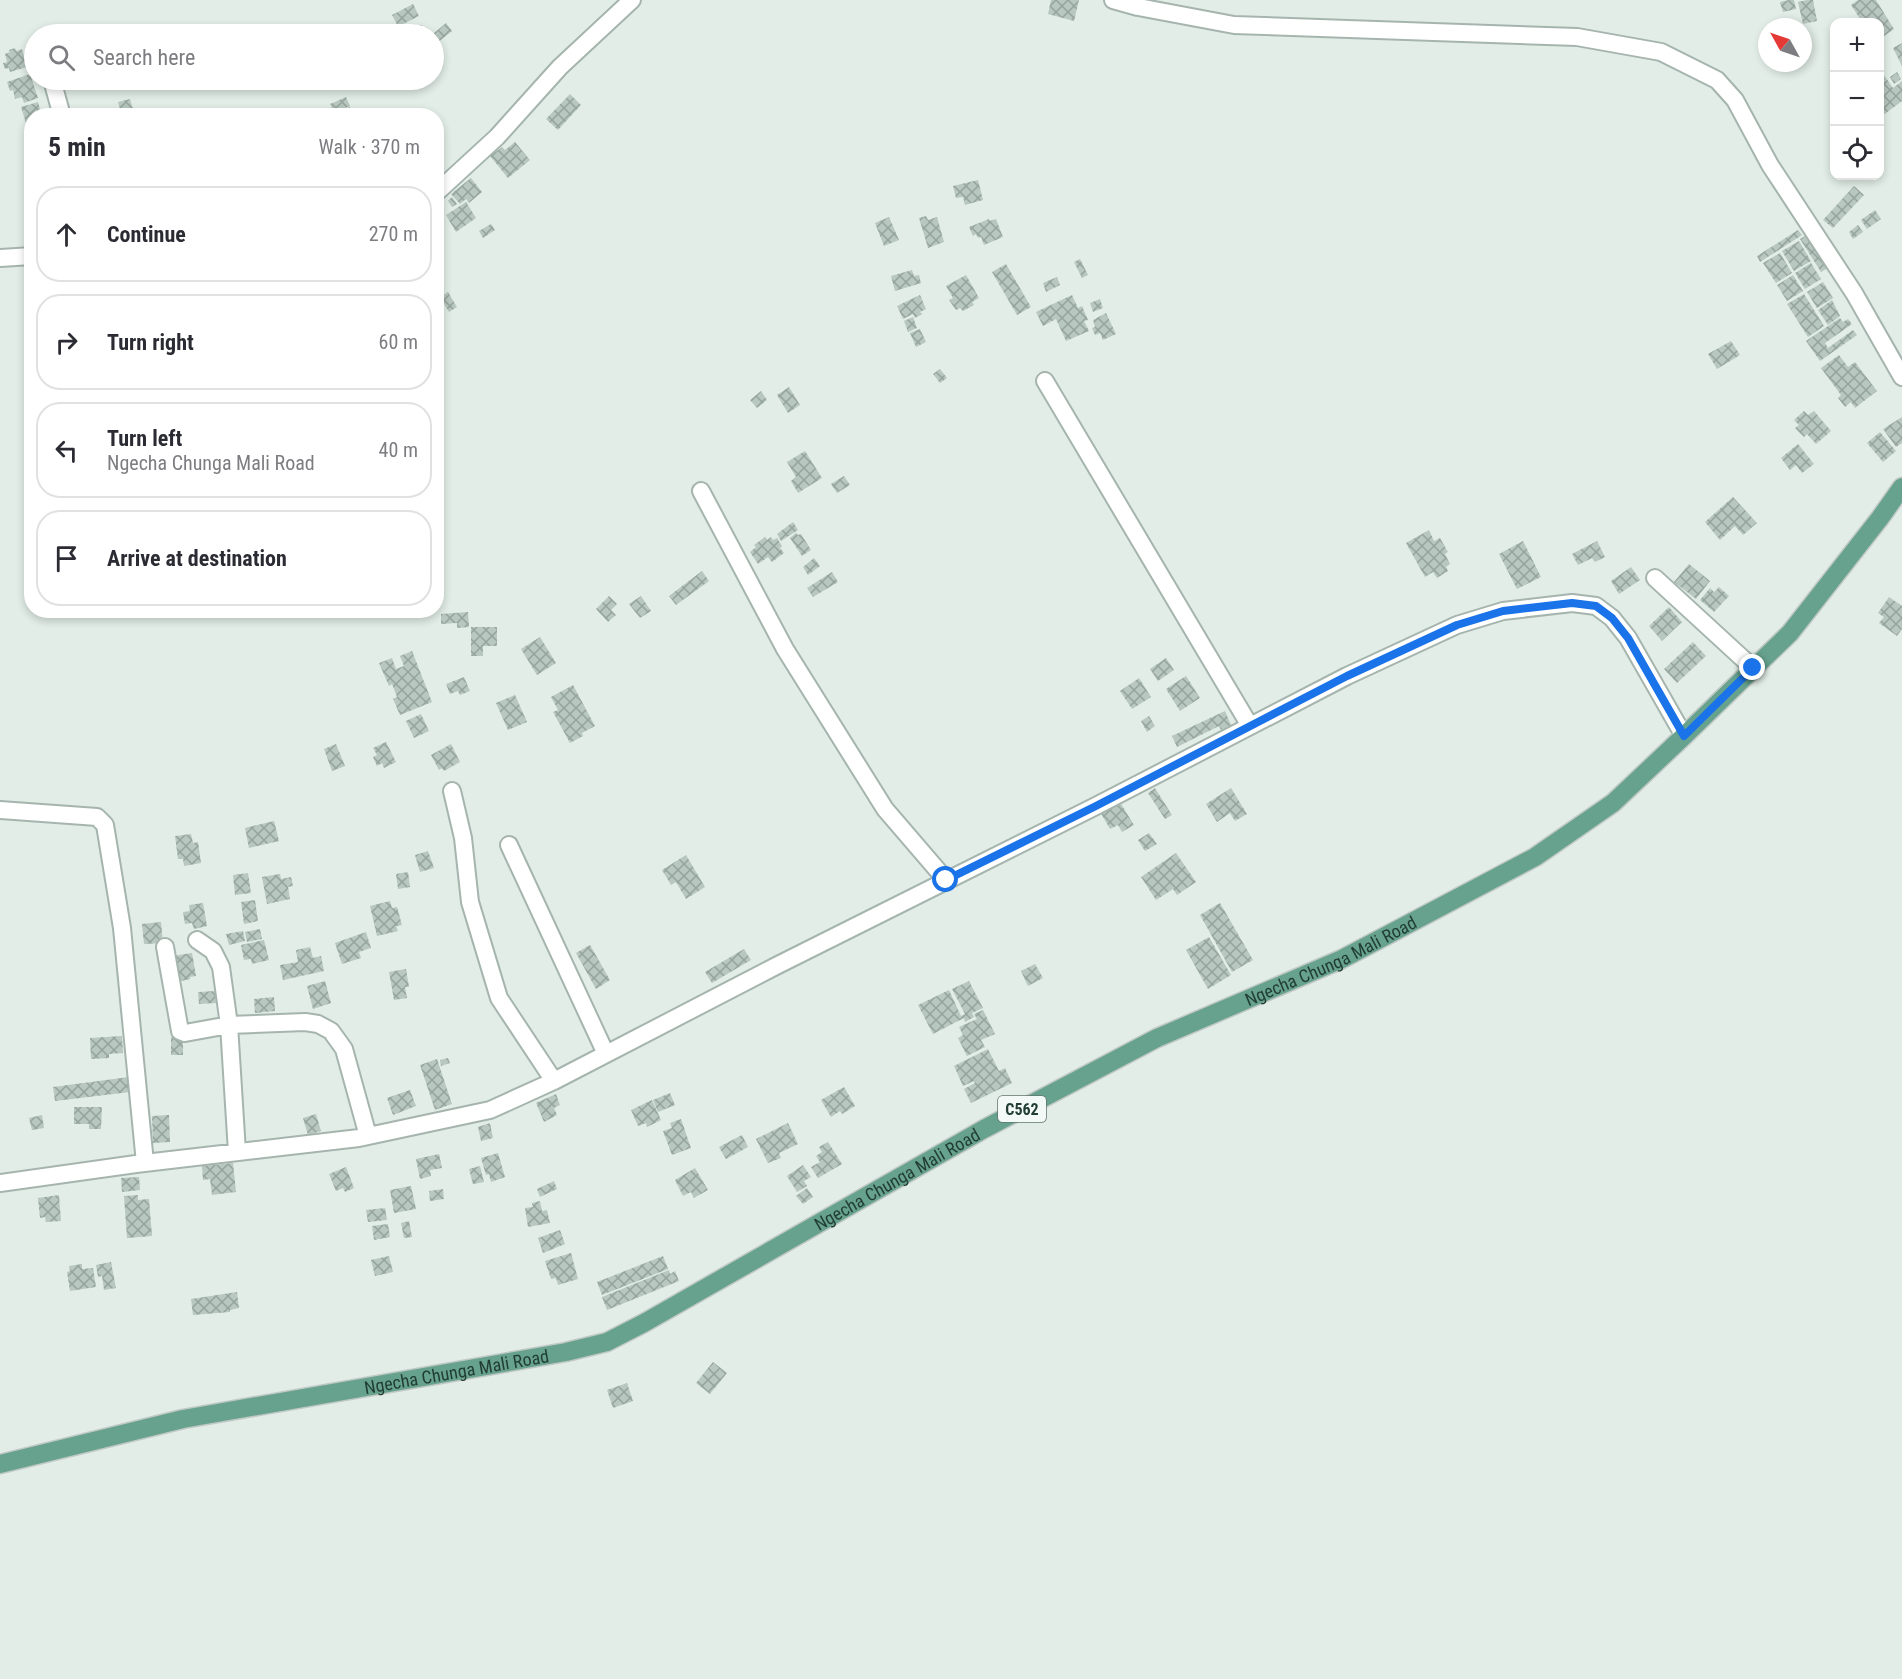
<!DOCTYPE html>
<html lang="en">
<head>
<meta charset="utf-8">
<style>
  :root { --surface:#fff; --page:#f7f7f7; --text:#2b2b33; --muted:#7c7c81; --line:#e1e1e2 }
  body { margin:0; font-family:"Roboto Condensed",sans-serif; background:var(--page); color:var(--text) }
  .controls { position:absolute; right:18px; top:18px; display:grid; overflow:hidden; border-radius:12px; box-shadow:0 3px 9px #0003 }
  .controls button { width:54px; height:54px; display:grid; place-items:center; padding:0; border:0; border-bottom:2px solid var(--line); background:var(--surface); color:var(--text); font:30px sans-serif }
  .compass { position:absolute; left:1758px; top:18px; width:54px; height:54px; border-radius:50%; background:var(--surface); box-shadow:0 3px 9px #0003; rotate:310deg }
  .stop { position:absolute; width:18px; height:18px; margin:-14px; border:4px solid #1a73e8; border-radius:50%; background:#fff }
  .stop.end { background:#1a73e8; border-color:#fff; box-shadow:0 2px 6px #0008 }
  .list { margin:0; padding:0; list-style:none }
  h2 { display:flex; justify-content:space-between; align-items:center; height:78px; margin:0; padding:0 24px; font-size:26px }
  h2 small { font-size:20px; font-weight:400; color:var(--muted) }
  .list li { display:grid; grid-template-columns:39px 1fr auto; gap:18px; align-items:center; box-sizing:border-box; height:96px; margin:0 12px 12px; padding:0 12px; border:2px solid var(--line); border-radius:24px }
  .list b { display:block; font-size:22px; white-space:nowrap }
  .list p { margin:0; font-size:20px; white-space:nowrap; color:var(--muted) }
  .list em { font-size:20px; font-style:normal; color:var(--muted) }
  .icon { flex:none; width:33px; height:33px; fill:none; stroke:currentColor; stroke-width:2; stroke-linecap:round; stroke-linejoin:round }
  .map { position:relative; flex:none; width:1902px; height:1679px; overflow:hidden }
  .search { position:absolute; background:var(--surface); box-shadow:0 3px 9px #0003; left:24px; top:24px; width:420px; height:66px; display:flex; align-items:center; gap:15px; box-sizing:border-box; padding:0 21px; border-radius:33px; color:var(--muted); font-size:22px }
  .panel { position:absolute; background:var(--surface); box-shadow:0 3px 9px #0003; left:24px; top:108px; width:420px; height:510px; border-radius:24px }
  .map>svg:first-child { display:block }
  .building { fill:url(#building-cross-hatch) }
  .lines { fill:none; stroke-linecap:round; stroke-linejoin:round }
  .minor-casing { stroke:#a5b5ae; stroke-width:20 }
  .major-casing { stroke:#c1c9c6; stroke-width:21 }
  .minor { stroke:#fff; stroke-width:16 }
  .major { stroke:#67a28e; stroke-width:18 }
  .route { stroke:#1a73e8; stroke-width:8 }
  .labels { text-anchor:middle; dominant-baseline:central; stroke-width:5; stroke-linejoin:round; paint-order:stroke }
  .shield { fill:#f3f9f6; stroke:#61766e; stroke-width:1.5 }
  .shield-label { font-size:16px; font-weight:bold; fill:#223e34 }
  .street-label { font-size:18px; fill:#223e34; stroke:#f3f9f6 }
</style>
</head>
<body>
<div class="map">
<svg width="1902" height="1679" viewBox="0 0 1902 1679">
  <defs>
    <pattern id="building-cross-hatch" width="8" height="8" patternUnits="userSpaceOnUse" patternTransform="scale(1.5)"><rect width="8" height="8" fill="#b8c7c0"/><path d="M0 0l8 8M0 8l8-8" fill="none" stroke="#95a39d"/></pattern>
  </defs>
  <rect width="100%" height="100%" fill="#e2ede7"/>
  <path class="building" d="M1051,0H1079L1074,21L1048,14Z
    M1789,0H1794L1796,9L1783,12L1780,2Z
    M1807,0H1813L1817,21L1803,24L1798,2Z
    M1858,0H1876L1894,29L1880,39V22H1862L1851,5Z
    M413,4L419,16L403,24L406,30L401,32L392,15Z
    M446,23L452,31L437,43L434,39V33Z
    M421,25L427,34H407L406,33Z
    M1902,43V66L1893,48Z
    M15,48L16,51L22,49L27,67L10,72L9,68L5,69L3,63L7,62L5,54L10,52L9,50Z
    M1881,71L1893,88L1902,81V101L1882,116L1880,112V72Z
    M1897,72L1901,79L1894,84L1890,77Z
    M30,74L38,98L24,103L22,97L15,99L13,90L10,91L7,82Z
    M570,94L581,105L558,130L546,119Z
    M346,97L350,106L334,113L330,104Z
    M130,99L135,116H122L118,102Z
    M38,102L42,116H32V121L26,123L21,107Z
    M350,107L353,116H330Z
    M32,133V152H31L26,135Z
    M515,142L530,160L508,178L490,156L502,147L505,150Z
    M471,178L482,192L469,203L466,199L460,204L451,194Z
    M978,180L983,200L965,205L963,197L956,198L953,186Z
    M1854,186L1864,195L1833,228L1823,220Z
    M452,197L457,204L452,207L448,201Z
    M466,202L476,218L456,232L446,215Z
    M1875,210L1881,219L1867,229L1861,220Z
    M926,216L928,220L937,217L944,242L928,248L919,218Z
    M889,217L899,240L884,246L875,223Z
    M989,219L990,221L996,219L1003,237L984,245L981,237L978,238L976,234L973,236L969,227Z
    M491,224L495,230L483,238L479,231Z
    M1858,225L1863,232L1853,239L1849,232Z
    M1798,230L1802,235L1760,262L1757,256Z
    M1810,233L1831,266L1821,272L1800,239Z
    M1799,241L1811,261L1794,271L1782,251Z
    M1780,253L1792,273L1776,283L1763,263Z
    M1080,259L1088,275L1082,278L1074,262Z
    M1811,263L1821,279L1805,289L1795,273Z
    M1006,264L1031,307L1017,315L992,272Z
    M912,270L914,276L919,275L921,283L895,291L891,276Z
    M966,275L979,298L972,302L974,305L963,311L960,308L956,310L949,300L953,298L946,286Z
    M1793,275L1803,291L1787,301L1777,285Z
    M1057,277L1060,285L1046,292L1043,283Z
    M1823,282L1833,298L1817,308L1807,292Z
    M448,292L457,307L449,312L440,297Z
    M1804,294L1824,326L1808,337L1787,304Z
    M920,295L926,309L920,312L922,314L915,318L913,314L903,319L897,306Z
    M1072,295L1078,308L1082,306L1088,320L1084,321L1089,331L1066,341L1056,319L1043,326L1036,312Z
    M1100,299L1103,308L1093,312L1090,303Z
    M1832,300L1840,316L1828,325L1818,310Z
    M1106,313L1116,334L1103,340L1100,333L1095,335L1092,328L1095,327L1093,320Z
    M913,317L917,328L908,332L904,321Z
    M1840,318L1843,322L1848,319L1852,324L1825,343L1828,348L1853,330L1857,335L1820,361L1806,341Z
    M920,329L926,342L916,347L910,333Z
    M1731,341L1740,355L1717,369L1708,354Z
    M1839,355L1848,367L1855,362L1877,391L1855,408L1851,402L1845,407L1838,398L1841,395L1821,368Z
    M940,369L947,378L940,383L933,374Z
    M789,387L800,405L788,413L777,395Z
    M761,391L767,400L757,408L750,400Z
    M1804,411L1808,415L1814,411L1831,431L1816,444L1807,434L1804,437L1795,428L1799,425L1794,420Z
    M1902,417V443L1896,447L1883,429Z
    M1880,432L1896,451L1883,462L1867,443Z
    M1798,444L1814,464L1802,473L1796,465L1790,470L1781,458Z
    M805,451L822,478L798,493L791,481L796,477L787,462Z
    M844,476L850,485L837,493L831,484Z
    M1733,497L1757,523L1743,535L1735,526L1720,540L1705,522Z
    M793,522L798,530L781,541L777,534Z
    M1429,530L1434,541L1440,538L1448,552L1445,554L1450,564L1446,567L1448,571L1437,578L1433,572L1425,577L1406,543Z
    M796,533L798,535L801,534L811,550L802,556L790,538Z
    M765,537L767,540L771,537L773,540L777,538L782,546L780,548L784,553L772,562L768,557L758,564L750,552L756,547L754,545Z
    M1523,541L1541,577L1517,589L1499,554Z
    M1597,541L1605,557L1595,562L1592,558L1578,565L1572,554Z
    M814,558L820,566L808,575L803,567Z
    M1689,564L1710,581L1696,599L1674,582Z
    M1631,567L1640,580L1619,594L1611,581Z
    M702,571L709,581L676,605L669,596Z
    M832,572L838,582L813,597L807,588Z
    M1719,587L1729,596L1714,612L1700,600L1710,588L1714,592Z
    M609,596L617,604L611,610L616,615L608,622L596,609Z
    M641,596L651,611L640,618L629,604Z
    M1889,597L1902,606V629L1897,636L1879,623L1884,617L1878,613Z
    M1669,607L1682,622L1662,641L1649,626Z
    M468,612L469,627L457,628V623L441,624V614Z
    M471,627H497V646H483V656H471Z
    M540,637L556,663L537,675L521,649Z
    M1693,642L1706,656L1677,683L1664,669Z
    M412,651L432,702L400,715L393,699L397,697L392,684L389,686L379,663L392,658L396,669L404,666L400,656Z
    M1166,658L1174,670L1158,681L1150,669Z
    M1186,676L1200,698L1180,711L1166,689Z
    M464,677L470,691L460,695L458,691L450,694L446,684Z
    M1139,678L1151,697L1132,709L1120,691Z
    M573,685L595,726L582,733L583,736L570,743L553,712L558,710L551,697Z
    M515,695L527,722L508,730L496,703Z
    M1225,711L1231,725L1221,730L1219,726L1177,747L1172,736Z
    M421,714L429,731L414,738L406,721Z
    M1149,716L1155,726L1147,732L1141,721Z
    M386,742L396,762L384,768L382,763L377,766L373,757L377,755L373,748Z
    M336,744L345,766L332,771L324,749Z
    M451,744L460,762L444,771L442,768L439,770L431,755Z
    M1155,788L1172,815L1165,819L1148,793Z
    M1231,788L1247,814L1235,821L1230,813L1217,822L1206,804Z
    M1118,799L1134,825L1122,832L1118,825L1110,829L1099,810Z
    M274,821L279,841L249,848L245,828Z
    M1149,833L1157,844L1145,851L1138,840Z
    M191,834L193,843L198,842L201,863L184,866L183,859H178L175,836Z
    M428,851L434,868L420,872L415,855Z
    M1176,853L1196,882L1177,895L1173,889L1156,900L1141,877Z
    M686,855L705,887L686,899L676,882L671,885L662,870Z
    M408,872L410,887L398,889L396,874Z
    M248,873L251,893L235,895L233,875Z
    M280,874L281,879L291,877L293,886L288,887L290,899L267,904L262,877Z
    M255,900L258,921L244,924L241,902Z
    M390,901L392,908L397,907L402,925L396,926L398,931L377,936L370,906Z
    M203,903L207,926L194,929L192,923L185,924L183,912L190,911L189,905Z
    M1220,903L1253,960L1232,972L1200,915Z
    M161,922L163,943L144,944L142,924Z
    M260,929L262,939L247,942L245,932Z
    M243,931L245,941L229,945L226,934Z
    M366,932L371,948L359,952L361,958L342,964L335,943Z
    M1209,937L1231,975L1208,989L1186,950Z
    M264,940L269,960L252,964L251,959L244,960L241,945Z
    M590,945L610,980L596,989L576,953Z
    M310,947L313,958L321,956L324,971L283,980L280,965L298,962L296,950Z
    M744,949L751,960L712,983L705,972Z
    M192,953L196,976L190,977V979L177,982L172,956Z
    M1035,964L1043,978L1028,986L1021,971Z
    M406,969L409,987H405L407,998L394,1000L389,972Z
    M325,981L331,1003L313,1009L307,986Z
    M969,981L983,1008L972,1013L974,1017L965,1022L964,1018L933,1034L918,1005L949,990L961,1016L965,1014L952,989Z
    M215,991L216,1003L199,1004L198,992Z
    M274,997L275,1011L255,1013L254,999Z
    M983,1010L995,1034L981,1040L985,1047L967,1056L958,1038L963,1035L959,1027L977,1019L974,1014Z
    M122,1036L123,1053L109,1054V1058L91,1059L90,1038Z
    M171,1037H183V1055H171Z
    M988,1049L999,1071L1005,1068L1012,1083L971,1103L964,1089L975,1083L974,1081L963,1086L954,1066Z
    M448,1058L450,1063L441,1066L440,1060Z
    M437,1059L452,1104L435,1110L420,1065Z
    M129,1077L130,1092L55,1101L53,1087Z
    M844,1087L855,1106L842,1114L840,1111L831,1117L821,1100Z
    M410,1090L416,1106L393,1115L387,1098Z
    M670,1093L675,1105L658,1112L653,1100Z
    M556,1094L560,1105L554,1108L557,1115L544,1122L536,1103Z
    M652,1100L661,1120L647,1127L646,1123L638,1126L631,1110Z
    M74,1107H102L101,1129H89V1124H74Z
    M316,1114L321,1131L308,1135L303,1118Z
    M42,1115L44,1128L32,1130L29,1118Z
    M169,1115L170,1142L153,1143L152,1116Z
    M681,1119L691,1148L672,1155L663,1131L672,1128L670,1123Z
    M490,1123L493,1138L481,1141L478,1127Z
    M788,1123L798,1144L779,1153L781,1158L768,1163L756,1139Z
    M742,1135L748,1147L726,1159L719,1147Z
    M828,1142L842,1164L818,1178L811,1167L820,1162L816,1156L822,1152L819,1147Z
    M498,1153L505,1177L491,1182L489,1174L486,1175L481,1158Z
    M439,1154L442,1168L430,1170L431,1176L420,1179L416,1159Z
    M233,1163L236,1192L212,1195L210,1179L203,1180L202,1166Z
    M803,1165L811,1177L804,1181L807,1186L797,1192L787,1176Z
    M480,1166L484,1182L473,1184L469,1169Z
    M346,1167L354,1188L345,1192L343,1188L336,1191L329,1174Z
    M695,1168L708,1190L694,1198L691,1192L683,1196L675,1180Z
    M139,1177L140,1190L122,1192L121,1178Z
    M554,1181L557,1189L540,1197L537,1189Z
    M411,1186L416,1209L394,1213L390,1190Z
    M807,1188L813,1197L803,1204L796,1196Z
    M443,1189L444,1199L430,1201L429,1191Z
    M59,1195L61,1221L46,1222L45,1217L40,1218L38,1198Z
    M138,1195V1200L149,1199L152,1236L127,1238L124,1196Z
    M540,1201L542,1211L547,1210L550,1223L528,1227L525,1208L533,1207L532,1203Z
    M385,1208L387,1220L368,1222L366,1210Z
    M409,1221L412,1237L404,1238L401,1223Z
    M388,1224L390,1237L374,1240L372,1226Z
    M560,1230L565,1244L543,1253L538,1238Z
    M571,1253L578,1279L558,1285L556,1278L551,1279L545,1261Z
    M389,1256L393,1272L375,1276L371,1260Z
    M663,1256L668,1269L602,1295L597,1282Z
    M111,1262L116,1288L104,1290L102,1276L98,1277L96,1265Z
    M82,1264V1269L93,1268L96,1287L70,1291L67,1272L70,1271L69,1266Z
    M669,1270L670,1274L675,1271L679,1281L607,1310L602,1297Z
    M237,1292L239,1308L230,1310V1312L193,1315L191,1299Z
    M713,1362L727,1373L710,1394L696,1383Z
    M627,1383L633,1401L613,1408L607,1390Z"/>
  <g class="lines">
    <defs>
      <path id="minor" d="M1113,0L1138,7L1234,25L1577,37L1661,52L1717,80L1735,100L1770,165L1854,293L1902,377
        M52,80L62,116
        M436,193L497,137L560,67L632,0
        M0,258L32,256
        M1045,381L1250,726
        M701,491L785,649L885,809L946,880
        M1655,578L1753,668
        M452,791L463,838L470,902L499,998L554,1081
        M0,810L97,817L105,825L122,928L145,1163
        M509,845L606,1054
        M197,940L213,951L221,967L229,1025L237,1152
        M165,947L180,1031L185,1033L229,1025L305,1022L318,1024L331,1031L344,1049L368,1136
        M0,1183L136,1164L359,1138L490,1110L554,1081L778,965L1094,807L1347,676L1457,625L1503,611L1572,603L1596,606L1612,618L1628,638L1684,736"/>
      <g id="major">
        <path id="s1" d="M0,1464L183,1419L566,1352L607,1342L644,1323L984,1129L1157,1038L1342,959L1535,857L1613,803L1684,736L1790,633L1880,518L1902,487"/>
      </g>
    </defs>
    <use href="#minor" class="minor-casing"/>
    <use href="#major" class="major-casing"/>
    <use href="#minor" class="minor"/>
    <use href="#major" class="major"/>
  </g>
  <g class="lines">
    <path class="route" d="M946,880L1094,807L1347,676L1457,625L1503,611L1572,603L1596,606L1612,618L1628,638L1684,736L1753,668"/>
  </g>
  <g class="labels">
    <rect class="shield" x="998" y="1096" width="48" height="26" rx="4.5"/>
    <g class="shield-label">
      <text x="1022" y="1109">C562</text>
    </g>
    <g class="street-label">
      <text stroke="none"><textPath href="#s1" startOffset="1438">Ngecha Chunga Mali Road</textPath></text>
      <text stroke="none"><textPath href="#s1" startOffset="952">Ngecha Chunga Mali Road</textPath></text>
      <text stroke="none"><textPath href="#s1" startOffset="466">Ngecha Chunga Mali Road</textPath></text>
    </g>
  </g>
</svg>
<div class="controls">
<button>+</button>
<button>−</button>
<button><svg class="icon" aria-label="locate" viewBox="0 0 24 24"><circle cx="12" cy="12" r="6"/><path d="M12 2v4M12 18v4M2 12h4M18 12h4"/></svg></button>
</div>
<svg class="compass" viewBox="-18 -18 36 36"><path d="M0-13l5 13h-10z" fill="#e53935"/><path d="M0 13l5-13h-10z" fill="#7c7c81"/></svg>
<div class="stop" style="left:946px;top:880px"></div>
<div class="stop end" style="left:1753px;top:668px"></div>
<div class="search"><svg class="icon" aria-label="search" viewBox="0 0 24 24"><circle cx="10" cy="10" r="6"/><path d="M15 15l6 6"/></svg>Search here</div>
<section class="panel">
<h2>5 min<small>Walk · 370 m</small></h2>
<ul class="list">
<li><svg class="icon" aria-label="ahead" viewBox="0 0 24 24"><path d="M12 20V5M6 11l6-6 6 6"/></svg><div><b>Continue</b></div><em>270 m</em></li>
<li><svg class="icon" aria-label="right" viewBox="0 0 24 24"><path d="M7 20v-9h11M14 6l5 5-5 5"/></svg><div><b>Turn right</b></div><em>60 m</em></li>
<li><svg class="icon" aria-label="left" viewBox="0 0 24 24"><path d="M17 20v-9H6M10 6l-5 5 5 5"/></svg><div><b>Turn left</b><p>Ngecha Chunga Mali Road</p></div><em>40 m</em></li>
<li><svg class="icon" aria-label="arrive" viewBox="0 0 24 24"><path d="M6 21V4h12l-3 4 3 4H6"/></svg><div><b>Arrive at destination</b></div></li>
</ul>
</section>
</div>
</body>
</html>
